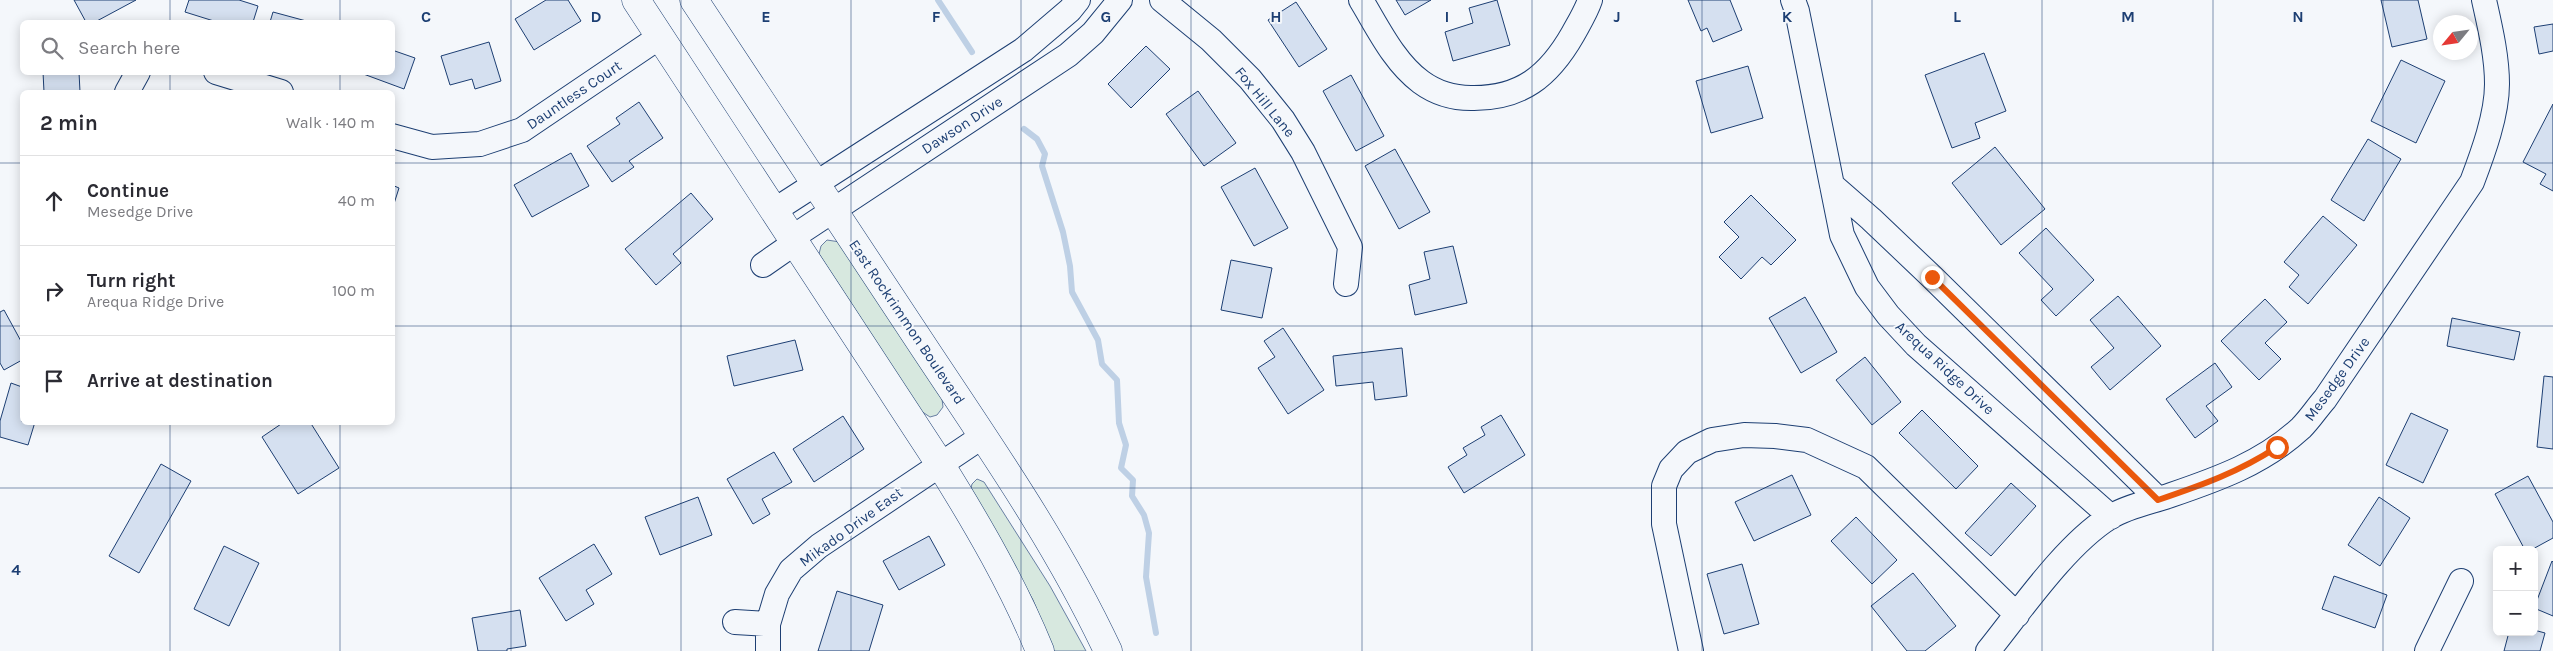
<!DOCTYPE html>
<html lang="en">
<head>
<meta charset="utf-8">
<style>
  :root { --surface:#fff; --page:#f7f7f7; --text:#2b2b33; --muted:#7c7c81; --line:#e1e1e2 }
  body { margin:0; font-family:Karla,sans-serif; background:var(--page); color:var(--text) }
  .controls { position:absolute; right:15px; bottom:15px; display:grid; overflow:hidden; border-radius:8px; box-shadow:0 2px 12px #0003 }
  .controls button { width:45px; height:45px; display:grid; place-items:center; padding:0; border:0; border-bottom:1px solid var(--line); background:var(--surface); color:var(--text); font:25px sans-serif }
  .compass { position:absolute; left:2433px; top:15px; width:45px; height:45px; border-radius:50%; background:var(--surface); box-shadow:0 2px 12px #0003; rotate:241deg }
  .stop { position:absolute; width:15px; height:15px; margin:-11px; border:4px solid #ea580c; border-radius:50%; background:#fff }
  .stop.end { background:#ea580c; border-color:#fff; box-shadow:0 1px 5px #0008 }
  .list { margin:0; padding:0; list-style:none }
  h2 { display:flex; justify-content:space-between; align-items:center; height:65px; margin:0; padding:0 20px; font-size:21px }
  h2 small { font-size:16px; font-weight:400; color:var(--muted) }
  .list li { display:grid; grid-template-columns:32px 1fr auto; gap:15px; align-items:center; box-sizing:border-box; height:90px; padding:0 20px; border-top:1px solid var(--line) }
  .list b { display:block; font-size:19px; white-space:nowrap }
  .list p { margin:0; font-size:16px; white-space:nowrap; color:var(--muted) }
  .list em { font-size:16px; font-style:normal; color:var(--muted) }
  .icon { flex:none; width:28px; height:28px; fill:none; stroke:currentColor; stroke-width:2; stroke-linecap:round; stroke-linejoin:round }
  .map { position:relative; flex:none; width:2553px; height:651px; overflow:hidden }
  .search { position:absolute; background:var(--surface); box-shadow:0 2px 12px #0003; left:20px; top:20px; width:375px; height:55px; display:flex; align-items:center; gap:12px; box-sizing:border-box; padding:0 18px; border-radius:8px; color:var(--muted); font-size:19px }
  .panel { position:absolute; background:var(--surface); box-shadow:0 2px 12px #0003; left:20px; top:90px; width:375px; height:335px; border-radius:8px }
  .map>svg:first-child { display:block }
  .green { fill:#d7e8df; stroke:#687fa3 }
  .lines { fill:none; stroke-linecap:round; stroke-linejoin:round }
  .stream { stroke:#bed0e5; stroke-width:6 }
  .building { fill:#d5e0f0; stroke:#1d3f73 }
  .minor-casing { stroke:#1d3f73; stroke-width:26 }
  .major-casing { stroke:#1d3f73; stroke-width:29 }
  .minor { stroke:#f4f7fb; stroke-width:24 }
  .major { stroke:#f4f7fb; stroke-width:28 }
  .route { stroke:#ea580c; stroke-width:6 }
  .grid { fill:none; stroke:#1d3f73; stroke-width:1; stroke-opacity:0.55 }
  .labels { text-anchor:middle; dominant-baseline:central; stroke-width:4; stroke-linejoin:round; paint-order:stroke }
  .street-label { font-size:15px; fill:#1d3f73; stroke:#f4f7fb }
  .grid-label { font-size:16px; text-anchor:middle; font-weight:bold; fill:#1d3f73; stroke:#f4f7fb; stroke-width:4; stroke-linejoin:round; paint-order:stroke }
</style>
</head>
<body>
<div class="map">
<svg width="2553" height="651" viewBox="0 0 2553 651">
  <rect width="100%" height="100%" fill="#f4f7fb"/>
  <path class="green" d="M827,240L840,242L942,399L943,407L937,415L930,417L921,411L819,254L821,246Z
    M977,479L984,482L1050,586L1086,651H1054L1033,600L971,488L972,484Z"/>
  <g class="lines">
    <path class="stream" d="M938,0L972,52
      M1024,129L1037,139L1045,154L1042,166L1063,232L1070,266L1072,292L1098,340L1102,364L1117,380L1119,423L1126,445L1121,468L1133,480L1132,496L1144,515L1149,533L1146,577L1156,633"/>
  </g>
  <path class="building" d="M74,0H136L95,22H86Z
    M189,0H239L258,6L253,22H217L185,12Z
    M546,0H568L581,21L534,50L515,19Z
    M1396,0H1431L1405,15Z
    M1497,0L1510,45L1453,61L1445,32L1473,23L1469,8Z
    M1688,0H1730L1742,30L1713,42L1707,28L1701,31Z
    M2381,0H2418L2427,39L2392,47Z
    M1296,2L1327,49L1299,67L1268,20Z
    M273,12L310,22H270Z
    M2553,24V51L2539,54L2534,27Z
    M489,42L501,81L475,89L472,79L450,85L441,56Z
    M1146,46L1170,69L1131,108L1108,84Z
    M392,50L415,58L404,89L358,72H392Z
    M1984,53L2006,111L1975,123L1980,138L1952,148L1925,75Z
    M2401,60L2445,81L2416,143L2371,121Z
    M1748,66L1763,118L1711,133L1696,81Z
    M43,72H79L80,92H44Z
    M1351,75L1384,136L1356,151L1323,91Z
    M1198,91L1236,143L1204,166L1166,114Z
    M639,102L663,138L629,161L634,167L612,182L587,146L620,124L616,118Z
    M2553,104V191L2540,184L2546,174L2523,162Z
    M2368,139L2401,159L2364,221L2331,200Z
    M1995,147L2045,209L2001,245L1952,183Z
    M1395,149L1430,212L1399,229L1365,166Z
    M571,153L589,186L532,217L514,185Z
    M1255,168L1288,228L1254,246L1221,187Z
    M392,185L399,188L392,210Z
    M691,193L713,219L673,254L681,263L656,285L625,249Z
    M1751,195L1796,240L1771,265L1762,257L1741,279L1719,257L1739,237L1724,222Z
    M2323,216L2357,245L2308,304L2289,287L2299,275L2284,262Z
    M2046,228L2094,280L2056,316L2041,300L2053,289L2019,253Z
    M1453,246L1467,303L1415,315L1409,285L1430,279L1424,252Z
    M1231,260L1272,268L1262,318L1221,310Z
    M2118,296L2161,346L2110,390L2091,367L2114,348L2090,320Z
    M1805,297L1837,352L1801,373L1769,318Z
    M2265,299L2287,322L2265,343L2281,359L2259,380L2221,341Z
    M4,310L22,343V360L4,370L0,363V312Z
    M2452,318L2520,332L2514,360L2447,346Z
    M1283,328L1324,390L1288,414L1258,368L1275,357L1264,341Z
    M795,340L803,370L734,386L727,356Z
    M1402,348L1407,396L1375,400L1373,382L1336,386L1333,356Z
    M1865,357L1901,402L1872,425L1836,380Z
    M2215,363L2232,387L2206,406L2218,421L2195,438L2166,399Z
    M2544,376L2553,377V449L2537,447Z
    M11,383L22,387V422H35L28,445L0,437V421Z
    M1922,410L1978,466L1956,489L1899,433Z
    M2411,413L2448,430L2423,483L2386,465Z
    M1501,415L1525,455L1464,493L1448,467L1467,455L1463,448L1485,435L1481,427Z
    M843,416L864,449L814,482L793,449Z
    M284,422H310L339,468L298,494L262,437Z
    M774,452L792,482L762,499L770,514L753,524L727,479Z
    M161,464L191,481L139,573L109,556Z
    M1792,475L1811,515L1754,541L1735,502Z
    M2528,476L2553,522V538L2531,550H2525L2495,494Z
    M2011,483L2036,506L1991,556L1965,533Z
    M698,497L712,535L660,555L645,517Z
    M2379,497L2410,518L2380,566L2348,545Z
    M1856,517L1897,560L1872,584L1831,541Z
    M929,536L945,565L899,590L883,561Z
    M594,544L612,574L586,590L594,604L566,621L539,578Z
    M224,546L259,563L229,626L194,609Z
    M2552,561L2553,562V616L2534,608Z
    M1742,564L1759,624L1724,634L1707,574Z
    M1913,573L1956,626L1925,651H1907L1871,606Z
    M2334,576L2387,595L2375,628L2322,609Z
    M837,591L883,605L869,651H818Z
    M520,610L526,646L507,649V651H478L472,618Z
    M2534,630L2545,633L2540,651H2504L2509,632H2534Z"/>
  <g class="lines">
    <defs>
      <path id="minor" d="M1162,0L1211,40L1250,79L1283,120L1303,152L1350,247L1346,284
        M1361,0C1378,28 1394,62 1421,82C1436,93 1453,98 1471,98C1521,99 1549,76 1573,34C1579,23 1586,12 1590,0
        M1793,0L1797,11L1842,235L1867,287L1888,315L1916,345L2111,517
        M216,72L281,92
        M127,92L138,72
        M392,136L432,147L480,144L522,130L661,36
        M1832,185L1871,219L1932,277L2158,499
        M775,210L1023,50L1070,10L1078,0
        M793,237L1068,55L1093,33L1120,0
        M763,265L796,242
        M735,622L768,624
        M768,651V624L777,594L791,570L819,546L983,436
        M1691,651L1664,524V486L1671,469L1687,452L1712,440L1744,435L1775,436L1807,440L1866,467L2017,615
        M1988,651C2021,610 2066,544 2110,517C2128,506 2151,502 2171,495C2218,479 2263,463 2301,428C2310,419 2317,408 2325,399L2472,182C2483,153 2497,115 2497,84C2497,56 2490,27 2484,0
        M2427,651L2461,581"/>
      <path id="major" d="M636,0L940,464C978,525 1013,585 1040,651
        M694,0C771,116 848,233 925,349C990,447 1058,544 1108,651"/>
    </defs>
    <use href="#minor" class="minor-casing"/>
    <use href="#major" class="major-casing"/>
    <use href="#minor" class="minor"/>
    <use href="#major" class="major"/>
  </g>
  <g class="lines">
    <path class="route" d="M1932,277L2158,500C2202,485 2239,472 2277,447"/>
  </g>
  <path class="grid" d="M170,0V22M340,0V22M511,0V651M681,0V651M851,0V651M1021,0V651M1191,0V651M1362,0V651M1532,0V651M1702,0V651M1872,0V651M2042,0V651M2213,0V651M2383,0V651M170,72V92M340,72V92M0,163H22M392,163H2553M0,326H22M392,326H2553M170,422V651M340,422V651M0,488H2553"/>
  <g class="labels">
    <g class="street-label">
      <text transform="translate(574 95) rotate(-34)">Dauntless Court</text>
      <text transform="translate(1265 102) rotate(51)">Fox Hill Lane</text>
      <text transform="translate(962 125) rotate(-33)">Dawson Drive</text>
      <text transform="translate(907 322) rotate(56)">East Rockrimmon Boulevard</text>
      <text transform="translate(1945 368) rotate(43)">Arequa Ridge Drive</text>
      <text transform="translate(2337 379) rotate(-54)">Mesedge Drive</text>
      <text transform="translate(851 527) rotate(-36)">Mikado Drive East</text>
    </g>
  </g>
  <g class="grid-label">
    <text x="426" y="22">C</text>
    <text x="596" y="22">D</text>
    <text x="766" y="22">E</text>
    <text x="936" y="22">F</text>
    <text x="1106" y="22">G</text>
    <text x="1276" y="22">H</text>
    <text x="1447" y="22">I</text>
    <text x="1617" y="22">J</text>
    <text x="1787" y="22">K</text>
    <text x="1957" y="22">L</text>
    <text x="2128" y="22">M</text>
    <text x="2298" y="22">N</text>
    <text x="16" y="575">4</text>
  </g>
</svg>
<div class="controls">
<button>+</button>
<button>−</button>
</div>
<svg class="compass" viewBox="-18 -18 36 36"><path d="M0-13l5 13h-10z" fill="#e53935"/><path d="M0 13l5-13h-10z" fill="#7c7c81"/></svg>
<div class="stop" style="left:2277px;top:447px"></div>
<div class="stop end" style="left:1932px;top:277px"></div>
<div class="search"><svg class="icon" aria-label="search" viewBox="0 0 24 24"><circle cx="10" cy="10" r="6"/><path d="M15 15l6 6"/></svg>Search here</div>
<section class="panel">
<h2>2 min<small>Walk · 140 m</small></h2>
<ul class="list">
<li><svg class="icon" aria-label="ahead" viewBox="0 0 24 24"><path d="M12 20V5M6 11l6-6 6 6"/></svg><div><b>Continue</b><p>Mesedge Drive</p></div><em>40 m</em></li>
<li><svg class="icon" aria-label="right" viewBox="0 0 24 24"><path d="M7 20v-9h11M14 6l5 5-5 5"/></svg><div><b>Turn right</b><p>Arequa Ridge Drive</p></div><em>100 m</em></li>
<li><svg class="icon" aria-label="arrive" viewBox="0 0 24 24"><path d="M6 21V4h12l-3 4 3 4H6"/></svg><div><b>Arrive at destination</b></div></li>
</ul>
</section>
</div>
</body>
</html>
